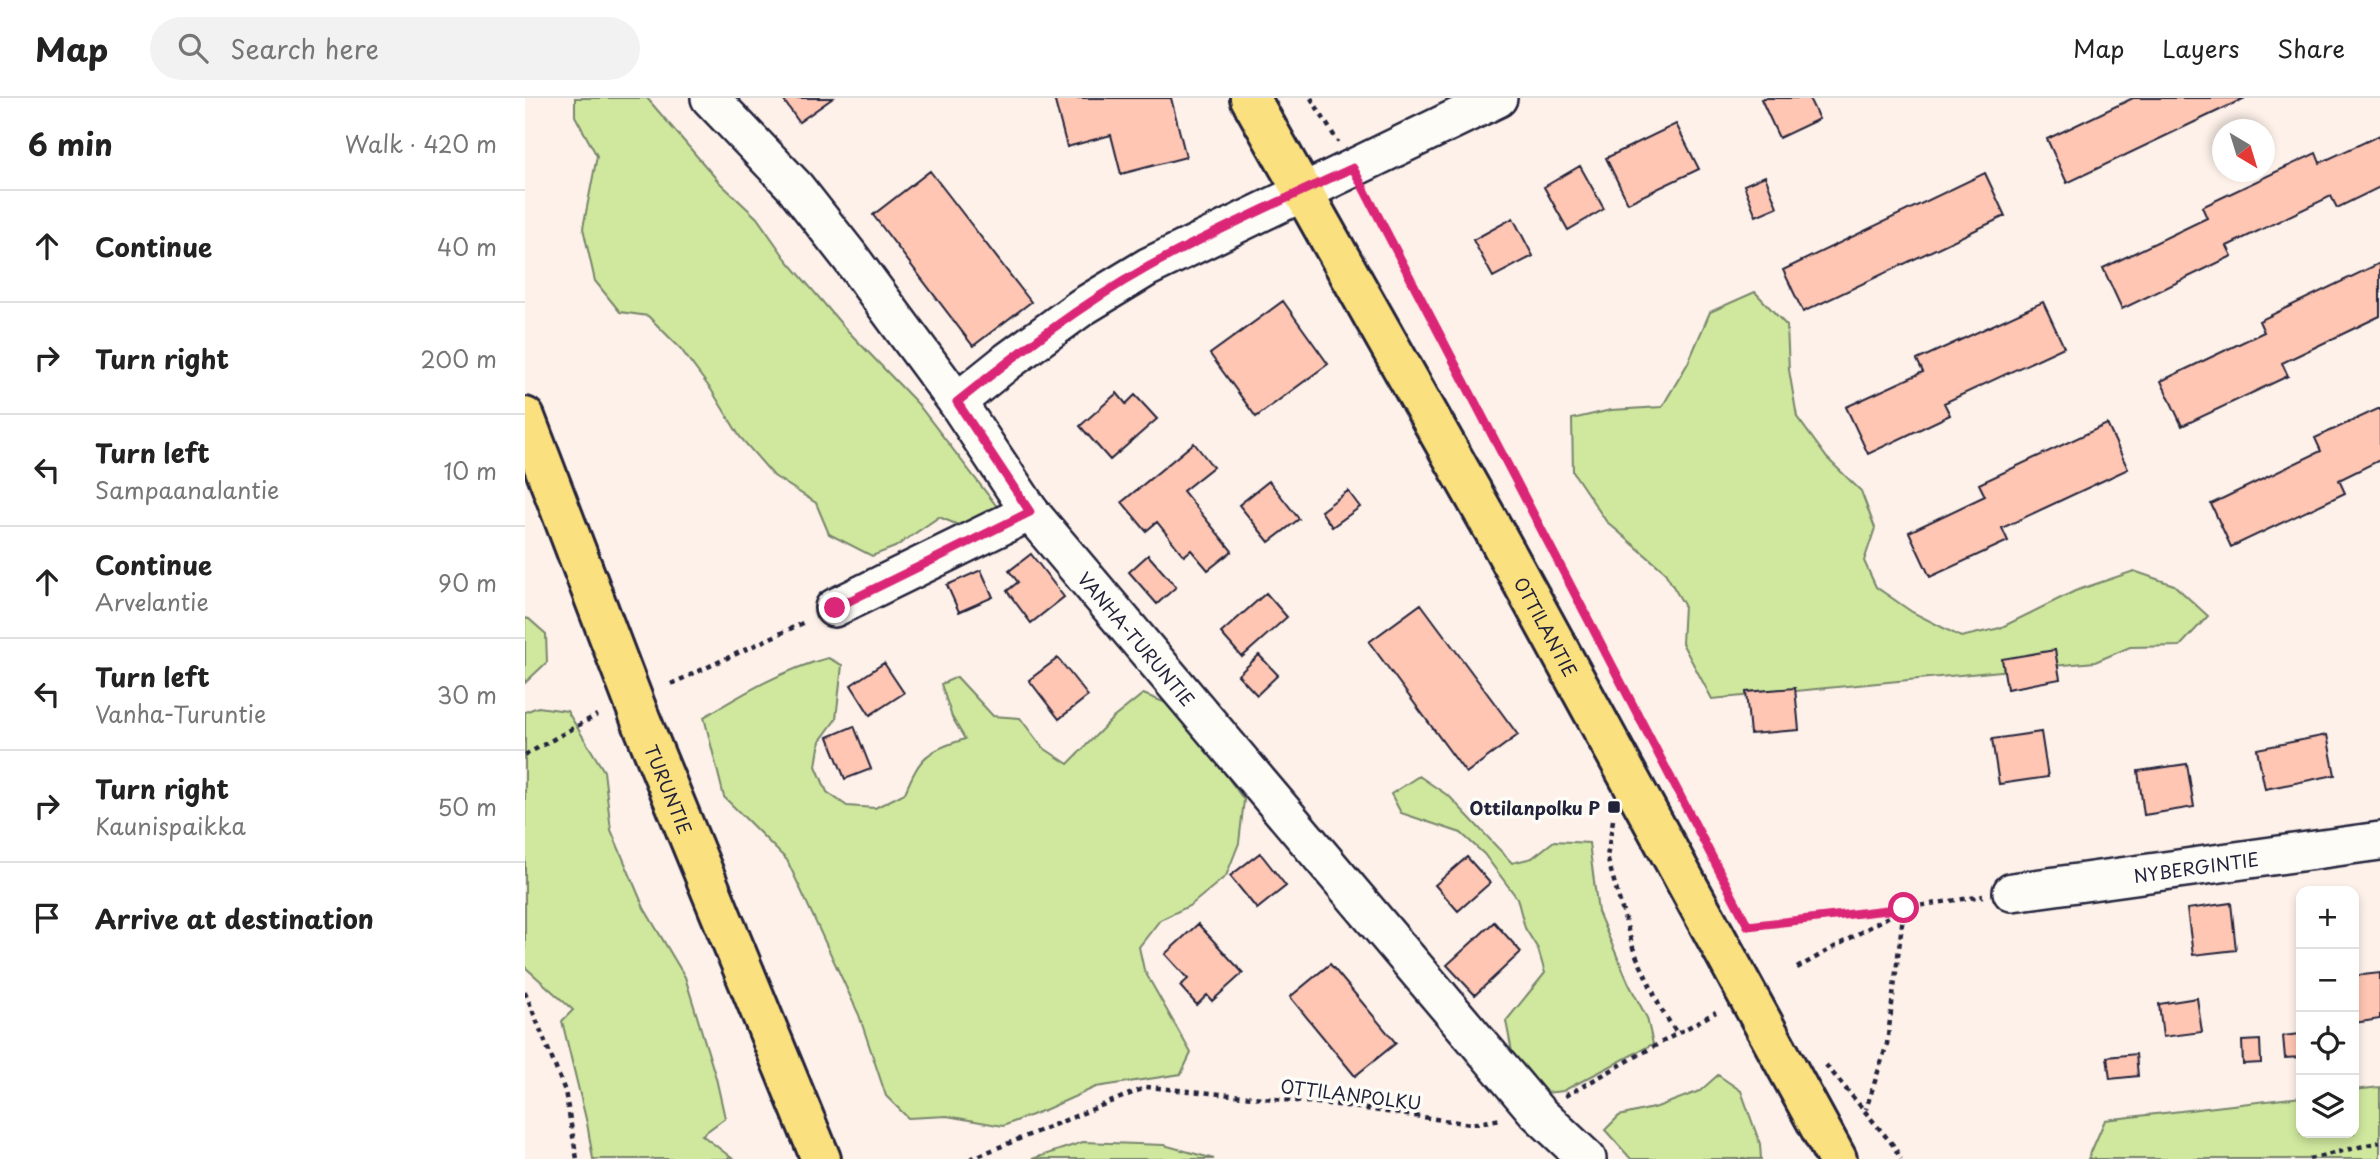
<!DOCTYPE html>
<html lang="en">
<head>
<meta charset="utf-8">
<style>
  :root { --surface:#fff; --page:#f2f2f2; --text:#222; --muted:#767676; --line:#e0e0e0 }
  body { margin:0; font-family:"Playpen Sans",sans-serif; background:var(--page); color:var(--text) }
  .controls { position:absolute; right:21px; bottom:21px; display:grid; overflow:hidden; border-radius:14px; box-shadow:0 4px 10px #0003 }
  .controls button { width:63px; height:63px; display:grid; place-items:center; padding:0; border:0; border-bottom:2px solid var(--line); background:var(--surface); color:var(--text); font:35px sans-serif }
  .compass { position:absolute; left:1687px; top:21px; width:63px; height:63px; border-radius:50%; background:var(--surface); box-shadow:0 4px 10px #0003; rotate:142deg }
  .stop { position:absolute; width:21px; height:21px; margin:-16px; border:5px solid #db2777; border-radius:50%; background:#fff }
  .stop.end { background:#db2777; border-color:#fff; box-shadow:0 2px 7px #0008 }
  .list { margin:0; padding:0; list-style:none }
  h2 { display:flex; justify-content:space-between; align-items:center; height:91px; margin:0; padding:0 28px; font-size:30px }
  h2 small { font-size:23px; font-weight:400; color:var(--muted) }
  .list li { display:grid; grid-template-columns:46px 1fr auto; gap:21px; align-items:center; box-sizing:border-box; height:112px; padding:0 28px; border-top:2px solid var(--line) }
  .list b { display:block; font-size:26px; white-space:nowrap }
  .list p { margin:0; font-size:23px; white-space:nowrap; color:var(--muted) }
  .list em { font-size:23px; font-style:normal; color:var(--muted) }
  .icon { flex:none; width:38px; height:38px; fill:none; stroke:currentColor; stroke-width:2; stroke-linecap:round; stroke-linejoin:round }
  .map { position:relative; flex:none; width:1855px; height:1061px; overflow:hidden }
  header { display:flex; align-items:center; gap:42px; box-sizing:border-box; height:98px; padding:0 35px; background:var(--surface); border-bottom:2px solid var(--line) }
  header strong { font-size:33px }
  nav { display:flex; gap:38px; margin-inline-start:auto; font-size:24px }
  .search { width:490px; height:63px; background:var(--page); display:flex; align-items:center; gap:18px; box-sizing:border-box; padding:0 24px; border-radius:38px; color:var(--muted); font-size:26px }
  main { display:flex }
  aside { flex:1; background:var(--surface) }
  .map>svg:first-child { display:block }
  .green { fill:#cfe89e; stroke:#78856c; stroke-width:2 }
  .building { fill:#fec6b3; stroke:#22223b; stroke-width:2 }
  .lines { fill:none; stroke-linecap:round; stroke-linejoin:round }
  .minor-casing { stroke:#22223b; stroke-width:42 }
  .major-casing { stroke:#22223b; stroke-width:44 }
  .highway-casing { stroke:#22223b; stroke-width:44 }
  .path { stroke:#22223b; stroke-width:4.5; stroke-dasharray:5 5; stroke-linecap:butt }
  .minor { stroke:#fdfcf7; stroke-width:37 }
  .major { stroke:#fbe080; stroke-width:38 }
  .highway { stroke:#fbe080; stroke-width:38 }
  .route { stroke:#db2777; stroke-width:9 }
  .poi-dot { fill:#22223b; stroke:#fdfcf7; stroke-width:2.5 }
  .labels { text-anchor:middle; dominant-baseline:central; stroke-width:7; stroke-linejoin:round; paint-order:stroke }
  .street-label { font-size:18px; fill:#22223b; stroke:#fdfcf7 }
  .poi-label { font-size:18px; font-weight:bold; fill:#22223b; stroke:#fdfcf7; text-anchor:end }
</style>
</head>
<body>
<header>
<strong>Map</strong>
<div class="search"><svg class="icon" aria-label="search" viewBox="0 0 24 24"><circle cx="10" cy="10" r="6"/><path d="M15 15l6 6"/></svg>Search here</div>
<nav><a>Map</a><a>Layers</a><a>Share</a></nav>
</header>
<main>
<aside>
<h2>6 min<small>Walk · 420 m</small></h2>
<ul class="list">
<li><svg class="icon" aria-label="ahead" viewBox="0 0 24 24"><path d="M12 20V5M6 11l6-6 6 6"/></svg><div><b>Continue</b></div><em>40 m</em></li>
<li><svg class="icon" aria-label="right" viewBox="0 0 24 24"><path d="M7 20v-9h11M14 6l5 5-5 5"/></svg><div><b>Turn right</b></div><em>200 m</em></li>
<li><svg class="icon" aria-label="left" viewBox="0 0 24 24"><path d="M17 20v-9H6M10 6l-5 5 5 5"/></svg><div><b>Turn left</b><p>Sampaanalantie</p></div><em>10 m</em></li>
<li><svg class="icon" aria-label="ahead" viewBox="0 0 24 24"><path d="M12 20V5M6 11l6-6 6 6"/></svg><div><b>Continue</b><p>Arvelantie</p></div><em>90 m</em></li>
<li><svg class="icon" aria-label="left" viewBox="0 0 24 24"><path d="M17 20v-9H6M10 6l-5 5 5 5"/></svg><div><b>Turn left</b><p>Vanha-Turuntie</p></div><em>30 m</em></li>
<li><svg class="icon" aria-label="right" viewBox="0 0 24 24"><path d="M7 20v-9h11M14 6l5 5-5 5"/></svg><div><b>Turn right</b><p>Kaunispaikka</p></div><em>50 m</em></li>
<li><svg class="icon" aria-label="arrive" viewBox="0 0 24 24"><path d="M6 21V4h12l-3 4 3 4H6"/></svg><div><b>Arrive at destination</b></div></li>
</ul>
</aside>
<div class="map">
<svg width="1855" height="1061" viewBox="0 0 1855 1061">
  <rect width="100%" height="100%" fill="#fdf1e9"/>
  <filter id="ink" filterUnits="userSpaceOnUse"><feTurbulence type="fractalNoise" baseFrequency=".0143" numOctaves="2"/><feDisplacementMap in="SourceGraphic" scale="14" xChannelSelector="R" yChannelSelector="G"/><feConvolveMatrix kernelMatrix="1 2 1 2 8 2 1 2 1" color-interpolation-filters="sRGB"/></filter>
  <g filter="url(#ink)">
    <path class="green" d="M50,0H122L194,84L232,120L261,161L319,229L392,305L487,428L443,431L414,419L370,449L347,458L304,436L291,405L249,378L215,339L187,293L155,250L123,218L95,214L70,183L58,130L72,58L50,18Z
      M1230,194L1262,228L1264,272L1272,319L1302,360L1336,393L1350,430L1339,463L1351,489L1387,514L1436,539L1475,530L1550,493L1609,473L1649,487L1683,518L1655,548L1605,549L1570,564L1187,601L1157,545L1159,507L1139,473L1081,423L1048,374L1047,321L1086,312L1137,309L1163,265L1185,214Z
      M0,520L4,521L21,536L22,564L0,585Z
      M303,560L317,567L311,621L295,643L291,668L302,694L322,708L350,710L380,695C395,658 402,653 440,641L427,619L416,586L432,579L468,618L495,620L517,649L543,666L588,620L618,596L652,609L719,702L714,745L701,778L666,807L635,822L614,849L619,872L666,955L656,976L571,989L522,1011L478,1028L422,1018L383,1020L361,998L334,917L262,762L199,699L179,619C219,595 257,572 303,560Z
      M13,609L42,613L79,673L86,732L119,810L160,879L191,980L200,1020L177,1037L208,1061H68L62,1025L37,923L48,912L0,869V614Z
      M894,678L925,699L987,765L1007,760L1029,743L1064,745L1073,814L1104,886L1122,920L1128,946L1038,993L1012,996L988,959L981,923L1020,875L1013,851L1000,830L992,800L959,756L936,735L876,715L866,696Z
      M1193,977L1216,993L1235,1046L1236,1061H1106L1080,1032L1094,1018L1132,1009L1175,993Z
      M1855,989V1061H1563L1580,1022L1776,999V1035H1829V992Z
      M558,1044L639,1047L689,1061H507Z"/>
    <path class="building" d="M257,0H308L274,24Z
      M529,0H646L661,59L596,76L586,37L542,49Z
      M1239,0H1284L1294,21L1254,40L1236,1Z
      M1608,0H1720L1542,85L1522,41Z
      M1151,26L1174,71L1103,105L1081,60Z
      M1855,37V89L1812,110L1806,98L1702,148L1707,158L1597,211L1578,170L1682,120L1677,109L1791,55L1795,65Z
      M1055,68L1079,111L1043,132L1019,89Z
      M405,73L506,204L448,248L348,117Z
      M1460,75L1480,118L1278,214L1258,172Z
      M1240,78L1252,109L1231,118L1219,87Z
      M988,120L1008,158L968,179L948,142Z
      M1855,165V218L1757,265L1763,278L1657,328L1636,283L1739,234L1734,223Z
      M758,203L803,266L731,319L685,256Z
      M1518,204L1539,249L1419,305L1425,317L1343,356L1321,309L1398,274L1392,262Z
      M592,295L601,306L610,297L632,321L585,362L555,328Z
      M1855,310V362L1814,382L1820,395L1706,449L1686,406L1796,353L1790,340Z
      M1582,326L1603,371L1477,430L1483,443L1405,479L1384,434L1460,398L1454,386Z
      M669,345L688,369L658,393L707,453L683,472L666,452L659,458L632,424L621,433L597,404Z
      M744,383L774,421L744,444L714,407Z
      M823,393L835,409L807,429L796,413Z
      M506,456L539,499L506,525L482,493L493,484L484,473Z
      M623,457L651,489L632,506L604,474Z
      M456,472L468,499L434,514L422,487Z
      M741,495L762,519L717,559L696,535Z
      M896,506L993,637L941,675L844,544Z
      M1530,552L1535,581L1482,591L1477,561Z
      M734,557L753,577L732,597L713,577Z
      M533,560L563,598L534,621L504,582Z
      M359,565L379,595L345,617L326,587Z
      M1270,590L1274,632L1225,636L1221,594Z
      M329,628L346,671L320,681L303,639Z
      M1516,634L1523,679L1474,686L1467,641Z
      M1802,637L1810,677L1740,691L1732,651Z
      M1662,666L1669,709L1619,717L1613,673Z
      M735,755L761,788L732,811L705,778Z
      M942,759L965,785L933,813L910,787Z
      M1706,805L1711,852L1668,857L1662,811Z
      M969,824L996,854L950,897L922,867Z
      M673,826L718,875L687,903L682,897L672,907L655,888L663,881L640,856Z
      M805,866L871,945L830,978L765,899Z
      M1855,875V921L1829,925V878Z
      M1672,900L1677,934L1638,939L1634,906Z
      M1775,936L1776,959L1760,960L1758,938Z
      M1735,942L1736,965L1718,966L1717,943Z
      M1611,956L1613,978L1585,981L1582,959Z"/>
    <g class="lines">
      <defs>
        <g id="minor">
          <path id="s1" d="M185,0L270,89L325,159L432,304L505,414L1012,1014L1062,1061"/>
          <path d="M432,304L483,263L557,209L623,169L973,0"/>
          <path d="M309,510L505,414"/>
          <path id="s2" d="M1487,794L1855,743"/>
        </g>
        <g id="major">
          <path id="s3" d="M725,0L972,438L1312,1061"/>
        </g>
        <g id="highway">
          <path id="s4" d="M0,319L115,620L296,1061"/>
        </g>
      </defs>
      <use href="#minor" class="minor-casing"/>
      <use href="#major" class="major-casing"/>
      <use href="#highway" class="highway-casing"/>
      <path class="path" d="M786,0L813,44
        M843,97L1146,680
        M146,586L280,524
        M0,657L72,617
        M1088,722L1082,759L1109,853L1136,911L1151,934
        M1224,828L1379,810L1362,946L1341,1011
        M1272,870L1379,810L1458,798
        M0,894L40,993L52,1061
        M1301,967L1368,1047L1376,1061
        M1040,998L1191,914
        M445,1061L622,989L813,1007L946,1026L977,1021
        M1784,1061L1855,1044"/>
      <use href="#minor" class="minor"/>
      <use href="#major" class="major"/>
      <use href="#highway" class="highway"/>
    </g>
  </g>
  <g class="lines" filter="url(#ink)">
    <path class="route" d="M310,510L505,414L432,304C493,255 555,207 623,169C689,133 759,101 828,70L1223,828L1379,810"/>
  </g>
  <rect class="poi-dot" x="1082" y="702" width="14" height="14" rx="3.5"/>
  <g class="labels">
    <g class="street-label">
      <text stroke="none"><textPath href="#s3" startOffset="606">OTTILANTIE</textPath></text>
      <text stroke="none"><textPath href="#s1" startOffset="690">VANHA-TURUNTIE</textPath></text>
      <text stroke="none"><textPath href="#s4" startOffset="399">TURUNTIE</textPath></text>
      <text stroke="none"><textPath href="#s2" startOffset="186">NYBERGINTIE</textPath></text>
      <text transform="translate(826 996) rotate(7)">OTTILANPOLKU</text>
    </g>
    <g class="poi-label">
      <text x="1075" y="709">Ottilanpolku P</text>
    </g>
  </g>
</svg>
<div class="controls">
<button>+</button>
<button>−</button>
<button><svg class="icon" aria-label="locate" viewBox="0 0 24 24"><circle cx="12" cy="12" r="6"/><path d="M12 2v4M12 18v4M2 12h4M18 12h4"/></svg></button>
<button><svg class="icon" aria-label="layers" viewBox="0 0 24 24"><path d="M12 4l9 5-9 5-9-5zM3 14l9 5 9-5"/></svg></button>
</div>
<svg class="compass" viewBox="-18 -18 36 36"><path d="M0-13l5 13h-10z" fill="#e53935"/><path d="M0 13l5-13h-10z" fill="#767676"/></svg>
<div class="stop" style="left:1379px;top:810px"></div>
<div class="stop end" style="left:310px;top:510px"></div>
</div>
</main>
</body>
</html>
